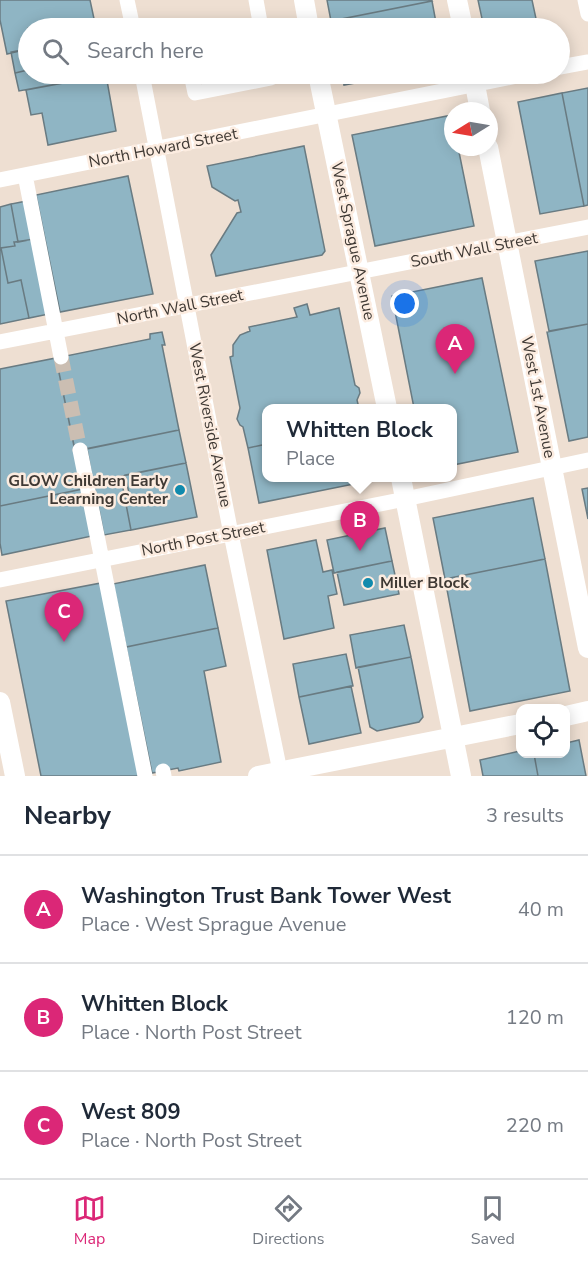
<!DOCTYPE html>
<html lang="en">
<head>
<meta charset="utf-8">
<style>
  :root { --surface:#fff; --page:#f2f2f3; --text:#1f2937; --muted:#747a83; --line:#e0e1e3; --accent:#db2777 }
  body { margin:0; font-family:"Nunito Sans",sans-serif; background:var(--page); color:var(--text) }
  .controls { position:absolute; right:18px; bottom:18px; display:grid; overflow:hidden; border-radius:12px; box-shadow:0 3px 15px #0003 }
  .controls button { width:54px; height:54px; display:grid; place-items:center; padding:0; border:0; border-bottom:2px solid var(--line); background:var(--surface); color:var(--text); font:30px sans-serif }
  .compass { position:absolute; left:444px; top:102px; width:54px; height:54px; border-radius:50%; background:var(--surface); box-shadow:0 3px 15px #0003; rotate:259deg }
  .you { position:absolute; left:405px; top:304px; width:21px; height:21px; margin:-15px; border:4px solid #fff; border-radius:50%; background:#1a73e8; box-shadow:0 0 0 9px #1a73e833 }
  .badge { display:grid; place-items:center; width:39px; height:39px; border-radius:50%; background:var(--accent); color:#fff; font-size:20px; font-weight:700 }
  .pin { position:absolute; translate:-50% -50px; filter:drop-shadow(0 2px 3px #0008) }
  .pin::after { content:''; position:absolute; top:32px; width:21px; height:18px; background:inherit; clip-path:polygon(0 0,100% 0,50% 100%) }
  .popup { position:absolute; left:262px; top:404px; width:195px; height:78px; box-sizing:border-box; display:grid; place-content:center; border-radius:12px; background:var(--surface); filter:drop-shadow(0 2px 4px #0005); font-size:20px; white-space:nowrap; color:var(--muted) }
  .popup b { font-size:22px; color:var(--text) }
  .popup::after { content:''; position:absolute; left:50%; top:100%; margin-left:-12px; border:12px solid transparent; border-top-color:var(--surface) }
  .list { margin:0; padding:0; list-style:none }
  h2 { display:flex; justify-content:space-between; align-items:center; height:78px; margin:0; padding:0 24px; font-size:26px }
  h2 small { font-size:20px; font-weight:400; color:var(--muted) }
  .list li { display:grid; grid-template-columns:39px 1fr auto; gap:18px; align-items:center; box-sizing:border-box; height:108px; padding:0 24px; border-top:2px solid var(--line) }
  .list b { display:block; font-size:22px; white-space:nowrap }
  .list p { margin:0; font-size:20px; white-space:nowrap; color:var(--muted) }
  .list em { font-size:20px; font-style:normal; color:var(--muted) }
  .icon { flex:none; width:33px; height:33px; fill:none; stroke:currentColor; stroke-width:2; stroke-linecap:round; stroke-linejoin:round }
  .map { position:relative; flex:none; width:588px; height:776px; overflow:hidden }
  .search { position:absolute; background:var(--surface); box-shadow:0 3px 15px #0003; left:18px; right:18px; top:18px; height:66px; display:flex; align-items:center; gap:15px; box-sizing:border-box; padding:0 21px; border-radius:33px; color:var(--muted); font-size:22px }
  .sheet { height:402px; background:var(--surface) }
  nav { display:flex; justify-content:space-around; align-items:center; box-sizing:border-box; height:84px; border-top:2px solid var(--line); background:var(--surface); font-size:16px; color:var(--muted) }
  nav a { display:grid; justify-items:center; gap:3px }
  nav .on { color:var(--accent) }
  .map>svg:first-child { display:block }
  .building { fill:#8fb5c4; stroke:#697b82; stroke-width:1.5 }
  .lines { fill:none; stroke-linecap:round; stroke-linejoin:round }
  .minor-tunnel { stroke:#cbbeb2; stroke-width:15; stroke-dasharray:15 8; stroke-linecap:butt }
  .minor { stroke:#fff; stroke-width:15 }
  .major { stroke:#fff; stroke-width:20 }
  .poi-dot { fill:#118aad; stroke:#fcece0; stroke-width:2 }
  .labels { text-anchor:middle; dominant-baseline:central; stroke-width:5; stroke-linejoin:round; paint-order:stroke }
  .street-label { font-size:16px; fill:#3f3934; stroke:#fcece0 }
  .poi-label { font-size:16px; font-weight:bold; fill:#3f3934; stroke:#fcece0; text-anchor:end }
</style>
</head>
<body>
<div class="map">
<svg width="588" height="776" viewBox="0 0 588 776">
  <rect width="100%" height="100%" fill="#eedfd2"/>
  <path class="building" d="M0,0H90L96,28H28V49L7,54L0,20Z
    M327,0H431L432,1L331,21Z
    M478,0H532L538,28H484Z
    M432,1L437,28H333L331,21Z
    M28,49V70L15,73L11,52Z
    M28,70V74H105L106,75L19,91L15,73Z
    M342,74H403L344,85Z
    M106,75L116,131L48,145L42,113L31,115L26,90Z
    M588,88V205L584,206L562,93Z
    M562,93L584,206L540,214L518,102Z
    M452,115L453,147H458L474,226L375,246L352,135Z
    M304,146L325,251L322,255L216,276L211,255L237,213L241,212L238,200L235,201L212,187L207,166Z
    M128,176L153,294L60,312L36,195Z
    M27,201L34,239L18,242L11,204Z
    M11,204L18,242H14L15,246L1,248L8,283L21,280L29,318L0,324V207Z
    M34,239L49,314L29,318L21,280L8,283L1,248L15,246L14,242Z
    M588,251V324L549,331L535,261Z
    M482,278L518,452L453,465V408H414L392,296Z
    M307,304L310,315L339,308L355,385L359,388L360,393L357,400L359,408H267V444L248,448L243,427L240,425L237,419L240,408L230,357L233,356V345L240,335L250,331L249,327L297,317L294,308Z
    M588,324V437L569,441L547,332Z
    M162,332L165,345H162L179,430L75,451L56,358L150,339V334Z
    M56,358L83,489L0,506V369Z
    M179,430L186,463L93,482L87,449Z
    M267,444V478H374V480L259,503L248,448Z
    M186,463L197,517L131,530L124,494L129,493L125,475Z
    M121,478L131,530L104,535L94,484Z
    M588,488V519L582,489Z
    M83,489L92,536L2,555L0,543V506Z
    M533,498L545,559L445,579L433,518Z
    M385,528L392,561L334,573L327,540Z
    M316,540L323,572L332,570L337,594L328,596L334,628L284,639L267,550Z
    M545,559L570,691L470,711L445,579Z
    M392,561L399,594L344,605L337,572Z
    M205,565L218,628L126,647L113,584Z
    M101,583L139,776H41L6,601Z
    M404,625L411,657L356,668L350,635Z
    M218,628L226,666L204,671L221,762L179,771L178,768L152,773L126,647Z
    M346,654L353,686L299,697L293,664Z
    M411,657L423,717L419,722L377,731L370,727L358,667Z
    M351,686L361,733L309,744L299,697Z
    M579,740L586,776H538L534,754H566V743Z
    M520,751V754H534L538,776H483L480,760Z"/>
  <g class="lines">
    <path class="minor-tunnel" d="M61,357L80,450"/>
    <path class="minor" d="M127,0L133,28
      M256,0L261,28
      M585,0L588,14
      M560,67L588,62
      M142,74L231,534L281,776
      M191,74L195,93L271,78L270,74
      M25,175L61,357
      M0,180L527,74
      M0,342L588,227
      M80,450L145,776
      M0,580L405,499L588,460
      M163,771L164,776"/>
    <path class="major" d="M304,0L309,28
      M457,0L463,28
      M318,74L387,408
      M473,74L480,111
      M488,147L588,648
      M401,478L461,776
      M0,702L15,776
      M566,716L588,711
      M258,776L520,724"/>
  </g>
  <g class="poi-dot">
    <circle cx="180" cy="490" r="6"/>
    <circle cx="368" cy="583" r="6"/>
  </g>
  <g class="labels">
    <g class="street-label">
      <text transform="translate(163 148) rotate(-11)">North Howard Street</text>
      <text transform="translate(353 241) rotate(78)">West Sprague Avenue</text>
      <text transform="translate(474 250) rotate(-11)">South Wall Street</text>
      <text transform="translate(180 307) rotate(-11)">North Wall Street</text>
      <text transform="translate(538 397) rotate(79)">West 1st Avenue</text>
      <text transform="translate(210 425) rotate(79)">West Riverside Avenue</text>
      <text transform="translate(203 539) rotate(-11)">North Post Street</text>
    </g>
    <g class="poi-label">
      <text x="168" y="481">GLOW Children Early<tspan x="168" dy="18">Learning Center</tspan></text>
      <text x="380" y="583" text-anchor="start">Miller Block</text>
    </g>
  </g>
</svg>
<div class="controls">
<button><svg class="icon" aria-label="locate" viewBox="0 0 24 24"><circle cx="12" cy="12" r="6"/><path d="M12 2v4M12 18v4M2 12h4M18 12h4"/></svg></button>
</div>
<svg class="compass" viewBox="-18 -18 36 36"><path d="M0-13l5 13h-10z" fill="#e53935"/><path d="M0 13l5-13h-10z" fill="#747a83"/></svg>
<div class="you"></div>
<div class="pin badge" style="left:455px;top:374px">A</div>
<div class="pin badge" style="left:360px;top:551px">B</div>
<div class="popup"><b>Whitten Block</b>Place</div>
<div class="pin badge" style="left:64px;top:642px">C</div>
<div class="search"><svg class="icon" aria-label="search" viewBox="0 0 24 24"><circle cx="10" cy="10" r="6"/><path d="M15 15l6 6"/></svg>Search here</div>
</div>
<section class="sheet">
<h2>Nearby<small>3 results</small></h2>
<ul class="list">
<li><span class="badge">A</span><div><b>Washington Trust Bank Tower West</b><p>Place · West Sprague Avenue</p></div><em>40 m</em></li>
<li><span class="badge">B</span><div><b>Whitten Block</b><p>Place · North Post Street</p></div><em>120 m</em></li>
<li><span class="badge">C</span><div><b>West 809</b><p>Place · North Post Street</p></div><em>220 m</em></li>
</ul>
</section>
<nav>
<a class="on"><svg class="icon" aria-label="map" viewBox="0 0 24 24"><path d="M3 6l6-2 6 2 6-2v14l-6 2-6-2-6 2zM9 4v14M15 6v14"/></svg>Map</a>
<a><svg class="icon" aria-label="directions" viewBox="0 0 24 24"><path d="M12 3l9 9-9 9-9-9zM9 14v-3h6M13 9l2 2-2 2"/></svg>Directions</a>
<a><svg class="icon" aria-label="saved" viewBox="0 0 24 24"><path d="M7 4h10v16l-5-4-5 4z"/></svg>Saved</a>
</nav>
</body>
</html>
